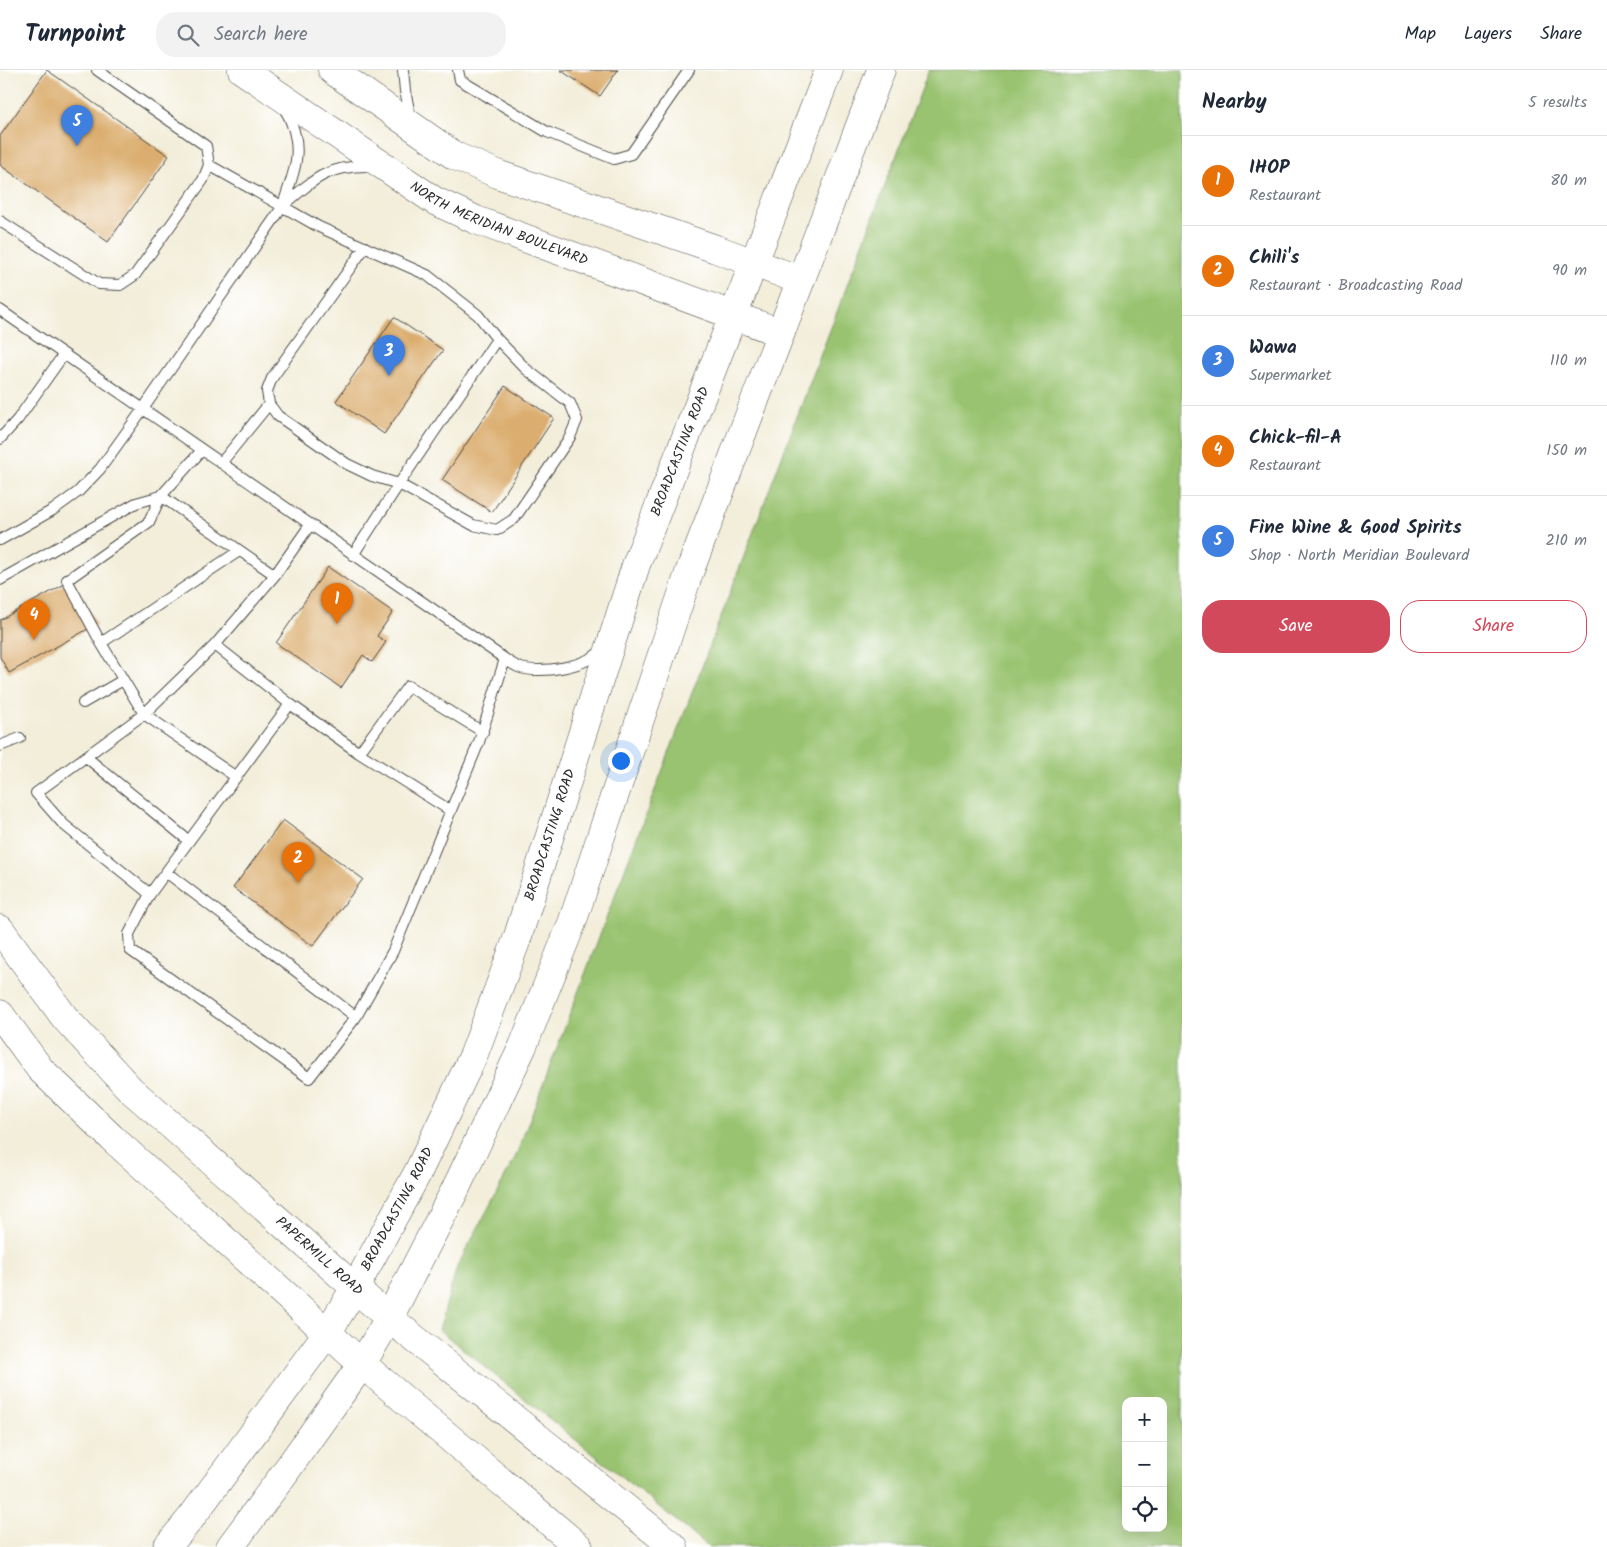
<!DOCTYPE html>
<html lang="en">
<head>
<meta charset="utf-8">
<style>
  :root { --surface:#fff; --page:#f2f2f3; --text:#1f2937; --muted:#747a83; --line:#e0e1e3; --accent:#d1495b }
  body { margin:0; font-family:Kalam,sans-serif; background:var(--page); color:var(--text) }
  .controls { position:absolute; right:15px; bottom:15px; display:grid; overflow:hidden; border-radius:10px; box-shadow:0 5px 20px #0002 }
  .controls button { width:45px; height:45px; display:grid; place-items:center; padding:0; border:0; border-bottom:1px solid var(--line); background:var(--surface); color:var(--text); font:25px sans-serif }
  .you { position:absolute; left:620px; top:690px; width:18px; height:18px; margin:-12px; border:4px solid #fff; border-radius:50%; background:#1a73e8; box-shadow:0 0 0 8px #1a73e833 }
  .badge { display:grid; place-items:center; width:32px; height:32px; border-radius:50%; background:var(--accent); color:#fff; font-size:16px; font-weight:700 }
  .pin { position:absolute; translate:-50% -41px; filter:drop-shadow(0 1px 2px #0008) }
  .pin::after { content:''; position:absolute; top:26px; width:18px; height:15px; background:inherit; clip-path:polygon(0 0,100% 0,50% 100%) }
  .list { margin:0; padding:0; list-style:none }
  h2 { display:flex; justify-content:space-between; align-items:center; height:65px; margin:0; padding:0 20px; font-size:21px }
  h2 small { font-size:16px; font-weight:400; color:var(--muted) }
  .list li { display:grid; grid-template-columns:32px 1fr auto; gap:15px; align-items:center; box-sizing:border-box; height:90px; padding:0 20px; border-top:1px solid var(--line) }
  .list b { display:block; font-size:19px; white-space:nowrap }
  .list p { margin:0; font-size:16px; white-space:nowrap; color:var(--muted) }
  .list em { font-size:16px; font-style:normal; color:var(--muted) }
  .actions { display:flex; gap:10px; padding:15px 20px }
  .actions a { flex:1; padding:11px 0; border:1px solid var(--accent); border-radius:20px; text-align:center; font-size:18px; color:var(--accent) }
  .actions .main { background:var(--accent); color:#fff }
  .icon { flex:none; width:28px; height:28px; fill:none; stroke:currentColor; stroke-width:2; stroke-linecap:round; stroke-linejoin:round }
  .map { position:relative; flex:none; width:1182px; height:1477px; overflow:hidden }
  header { display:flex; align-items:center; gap:30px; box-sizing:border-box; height:70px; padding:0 25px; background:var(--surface); border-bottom:1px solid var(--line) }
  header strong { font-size:24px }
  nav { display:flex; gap:28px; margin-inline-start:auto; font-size:18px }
  .search { width:350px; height:45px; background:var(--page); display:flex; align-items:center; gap:12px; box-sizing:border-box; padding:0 18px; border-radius:20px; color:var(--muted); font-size:19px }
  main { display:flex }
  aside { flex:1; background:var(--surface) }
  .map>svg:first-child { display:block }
  .green { fill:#99c370; stroke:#62774e; fill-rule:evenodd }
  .building { fill:#dbae70 }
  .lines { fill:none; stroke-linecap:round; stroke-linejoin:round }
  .service-casing { stroke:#494845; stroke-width:12 }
  .secondary-casing { stroke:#494845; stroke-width:29 }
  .service { stroke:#fff; stroke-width:10 }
  .secondary { stroke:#fff; stroke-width:28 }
  .labels { text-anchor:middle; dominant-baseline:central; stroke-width:5; stroke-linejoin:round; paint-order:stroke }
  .street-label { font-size:14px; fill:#2b2b2b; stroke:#fff }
</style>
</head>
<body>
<header>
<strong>Turnpoint</strong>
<div class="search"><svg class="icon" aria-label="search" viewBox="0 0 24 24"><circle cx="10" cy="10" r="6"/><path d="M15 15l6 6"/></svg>Search here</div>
<nav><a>Map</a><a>Layers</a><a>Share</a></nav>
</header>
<main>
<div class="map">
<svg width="1182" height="1477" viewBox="0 0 1182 1477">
  <rect width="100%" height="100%" fill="#fff"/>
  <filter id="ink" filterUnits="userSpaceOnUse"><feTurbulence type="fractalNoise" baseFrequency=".02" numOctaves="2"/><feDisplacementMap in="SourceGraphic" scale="10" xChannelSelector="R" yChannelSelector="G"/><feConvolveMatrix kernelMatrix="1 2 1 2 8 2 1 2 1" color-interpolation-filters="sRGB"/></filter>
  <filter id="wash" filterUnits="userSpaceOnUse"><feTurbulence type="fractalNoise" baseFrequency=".0096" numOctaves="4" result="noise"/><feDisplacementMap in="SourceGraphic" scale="20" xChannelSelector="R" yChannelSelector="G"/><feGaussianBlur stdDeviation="1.12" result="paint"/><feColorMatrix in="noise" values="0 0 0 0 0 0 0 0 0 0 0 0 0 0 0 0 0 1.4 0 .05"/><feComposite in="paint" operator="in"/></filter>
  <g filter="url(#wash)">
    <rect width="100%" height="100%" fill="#f3eeda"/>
    <path class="green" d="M929,0H1182V1477H709L439,1260L457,1197L515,1088ZM1126,1331H1163V1458H1126Z"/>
    <g id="blocks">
      <path class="building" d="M47,0L169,86L108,172L0,95V66Z
        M560,0H618L600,26Z
        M394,247L443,280L384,364L336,331Z
        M505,316L554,348L492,442L442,410Z
        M328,497L393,542L377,566L386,572L372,592L363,585L341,618L276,573Z
        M72,510L97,554L9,603L0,587V550Z
        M283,750L363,809L313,876L233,818Z"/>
    </g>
  </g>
  <g filter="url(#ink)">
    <use href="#blocks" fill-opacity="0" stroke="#494845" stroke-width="1"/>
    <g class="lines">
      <defs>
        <path id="service" d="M403,0L405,21L411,48
          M458,0L460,10L547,62L614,89L631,84L689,0
          M209,95L319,157L427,205L478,245L497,269L526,299L570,333L577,350L570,367L514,449L497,460L473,455L399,414L372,406L347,394L278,346L269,334L267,321L272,308L365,177
          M283,135C291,109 302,88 294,61C291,52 290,46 284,39
          M0,151L99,214L120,215L135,205L203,110L209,95L206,76L97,0
          M0,240L505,589C509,592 514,595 518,597C539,605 589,597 603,578
          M0,369L18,349L64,284
          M202,380L161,426L275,505
          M221,393L269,334
          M161,426L149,452L67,510L101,573L144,644L236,707
          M310,455L275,505L215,575L290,634L166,802L150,824L129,864L130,880L309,1008L356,947L393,881L479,672L505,589
          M0,470L53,440L78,422L100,399L143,339L283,136C314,109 328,95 371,96
          M353,485L399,414L497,269
          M0,510L136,433L161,426
          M101,573L239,481
          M83,633L123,610
          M290,634L359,683L408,616L483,662
          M0,676L20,668
          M359,683L451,741
          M86,687L189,771
          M166,802L356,947
          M150,824L63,754L36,723L144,644L215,575"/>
        <g id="secondary">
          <path id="s1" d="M242,0L435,131L476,150L781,263"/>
          <path d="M332,0L455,86L500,105L716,179L800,210"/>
          <path id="s2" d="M0,859L65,948L130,1019L389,1248L674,1477"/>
          <path d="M0,944L40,999L112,1068L362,1294L579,1477"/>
          <path id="s3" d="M167,1477L191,1448L327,1263L355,1218L418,1102L474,984L517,869L636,495L829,0"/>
          <path d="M230,1477L281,1408L362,1294L389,1248L456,1118L523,976L572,853L689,503L881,0"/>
        </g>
      </defs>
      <use href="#service" class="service-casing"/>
      <use href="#secondary" class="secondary-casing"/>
      <use href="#service" class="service"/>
      <use href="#secondary" class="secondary"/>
    </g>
  </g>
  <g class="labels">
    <g class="street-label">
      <text stroke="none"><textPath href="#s1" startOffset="301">NORTH MERIDIAN BOULEVARD</textPath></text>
      <text stroke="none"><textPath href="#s3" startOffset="1220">BROADCASTING ROAD</textPath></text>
      <text stroke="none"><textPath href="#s3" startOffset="815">BROADCASTING ROAD</textPath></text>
      <text stroke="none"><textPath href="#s3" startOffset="410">BROADCASTING ROAD</textPath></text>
      <text stroke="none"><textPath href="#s2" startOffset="459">PAPERMILL ROAD</textPath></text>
    </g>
  </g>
</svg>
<div class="controls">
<button>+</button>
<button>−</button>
<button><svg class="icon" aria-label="locate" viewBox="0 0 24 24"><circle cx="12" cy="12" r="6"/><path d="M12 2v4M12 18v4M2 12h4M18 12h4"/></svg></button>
</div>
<div class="you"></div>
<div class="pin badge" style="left:337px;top:554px;background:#e8710a">1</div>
<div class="pin badge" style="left:298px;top:813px;background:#e8710a">2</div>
<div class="pin badge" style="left:389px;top:306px;background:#3f7fe0">3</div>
<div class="pin badge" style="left:34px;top:570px;background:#e8710a">4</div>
<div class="pin badge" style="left:77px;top:76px;background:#3f7fe0">5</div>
</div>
<aside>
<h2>Nearby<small>5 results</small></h2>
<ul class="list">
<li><span class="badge" style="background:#e8710a">1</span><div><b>IHOP</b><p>Restaurant</p></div><em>80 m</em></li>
<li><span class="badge" style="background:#e8710a">2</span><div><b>Chili's</b><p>Restaurant · Broadcasting Road</p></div><em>90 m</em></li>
<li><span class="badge" style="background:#3f7fe0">3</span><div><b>Wawa</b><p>Supermarket</p></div><em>110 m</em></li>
<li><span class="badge" style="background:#e8710a">4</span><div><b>Chick-fil-A</b><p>Restaurant</p></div><em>150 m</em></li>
<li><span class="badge" style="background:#3f7fe0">5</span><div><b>Fine Wine &amp; Good Spirits</b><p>Shop · North Meridian Boulevard</p></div><em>210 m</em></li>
</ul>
<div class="actions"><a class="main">Save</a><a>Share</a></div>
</aside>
</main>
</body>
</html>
